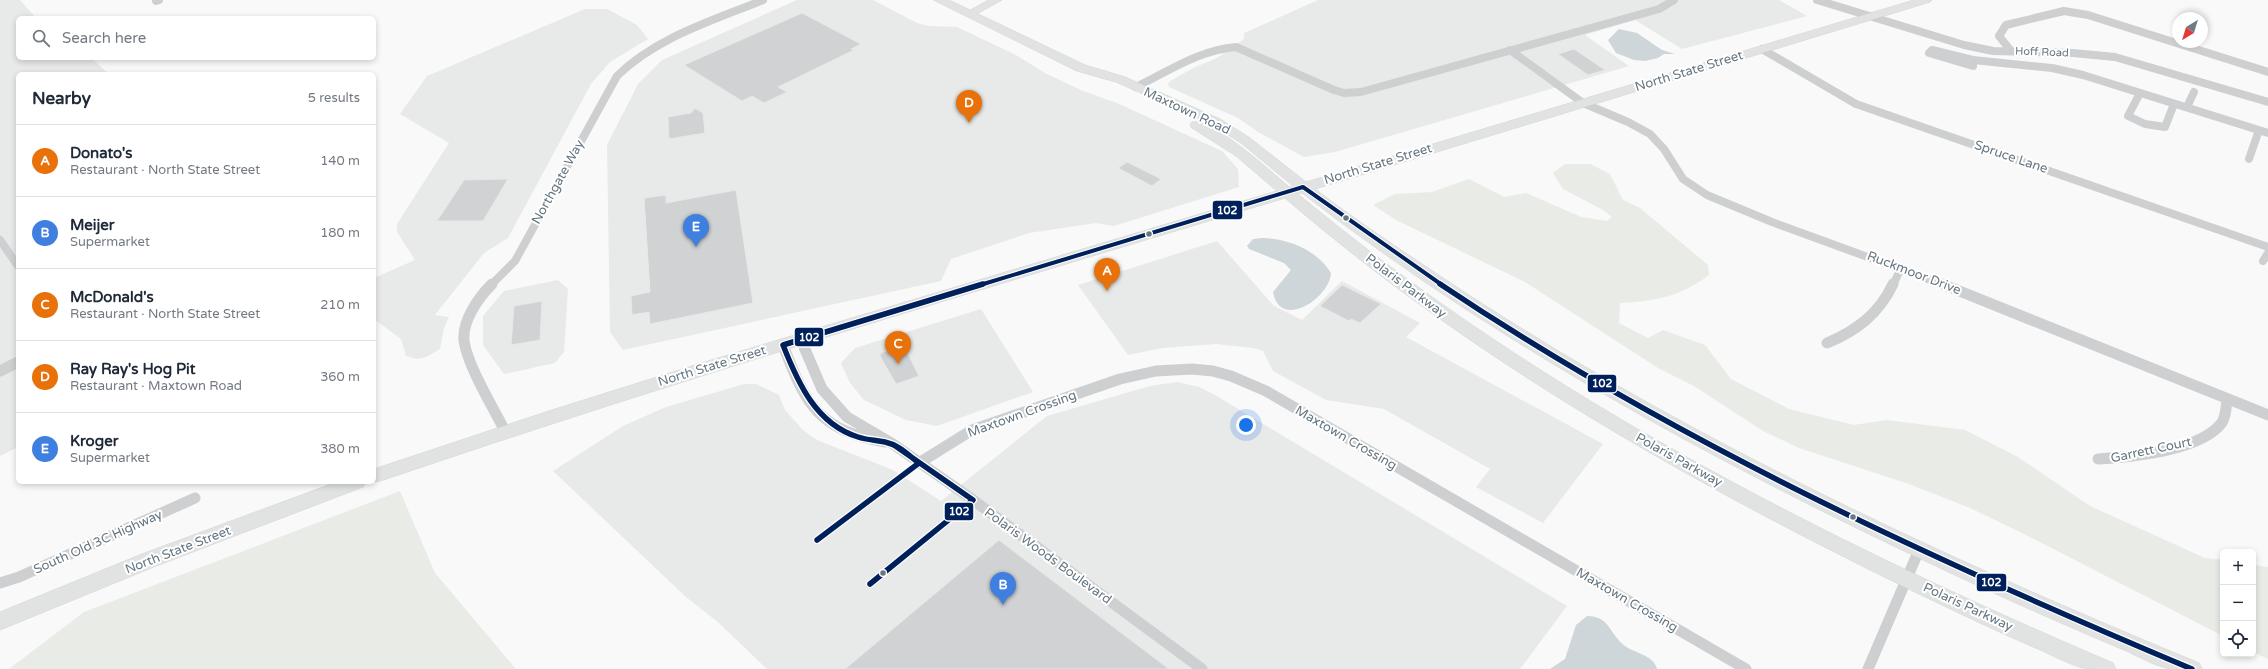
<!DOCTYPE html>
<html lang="en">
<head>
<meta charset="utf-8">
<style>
  :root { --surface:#fff; --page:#f2f2f3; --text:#1f2937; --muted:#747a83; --line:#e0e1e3; --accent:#1a73e8 }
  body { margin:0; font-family:"Varela Round",sans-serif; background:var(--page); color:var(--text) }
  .controls { position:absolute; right:12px; bottom:12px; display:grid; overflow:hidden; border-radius:6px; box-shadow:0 2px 6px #0003 }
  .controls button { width:36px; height:36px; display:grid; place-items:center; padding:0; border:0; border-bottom:1px solid var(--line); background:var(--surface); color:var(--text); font:20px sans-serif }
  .compass { position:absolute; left:2172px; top:12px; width:36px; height:36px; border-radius:50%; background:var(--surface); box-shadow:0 2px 6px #0003; rotate:218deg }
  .you { position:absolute; left:1246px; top:425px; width:14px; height:14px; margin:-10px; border:3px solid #fff; border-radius:50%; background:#1a73e8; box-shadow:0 0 0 6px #1a73e833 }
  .badge { display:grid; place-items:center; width:26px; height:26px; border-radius:50%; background:var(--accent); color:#fff; font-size:13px; font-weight:700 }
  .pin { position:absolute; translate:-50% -33px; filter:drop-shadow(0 1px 2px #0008) }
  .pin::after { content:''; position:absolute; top:21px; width:14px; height:12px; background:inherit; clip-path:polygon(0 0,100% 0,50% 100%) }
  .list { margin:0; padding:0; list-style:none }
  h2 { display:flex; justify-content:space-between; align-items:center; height:52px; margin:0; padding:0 16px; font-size:17px }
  h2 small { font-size:13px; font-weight:400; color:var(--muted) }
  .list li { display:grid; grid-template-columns:26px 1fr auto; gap:12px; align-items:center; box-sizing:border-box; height:72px; padding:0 16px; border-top:1px solid var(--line) }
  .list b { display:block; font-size:15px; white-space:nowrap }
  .list p { margin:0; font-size:13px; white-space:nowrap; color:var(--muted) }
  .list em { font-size:13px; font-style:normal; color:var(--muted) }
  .icon { flex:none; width:22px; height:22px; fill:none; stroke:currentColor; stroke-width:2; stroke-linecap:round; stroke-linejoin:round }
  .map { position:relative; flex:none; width:2268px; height:669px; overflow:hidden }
  .search { position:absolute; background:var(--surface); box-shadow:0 2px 6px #0003; left:16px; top:16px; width:360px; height:44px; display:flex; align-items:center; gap:10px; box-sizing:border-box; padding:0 14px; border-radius:6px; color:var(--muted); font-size:15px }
  .panel { position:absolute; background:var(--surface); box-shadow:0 2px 6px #0003; left:16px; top:72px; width:360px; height:412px; border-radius:6px }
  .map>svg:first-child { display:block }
  .built { fill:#e8e9e9 }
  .green { fill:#e8ebe6 }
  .water { fill:#ced6d9 }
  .building { fill:#d0d2d3; stroke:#e8e8e8 }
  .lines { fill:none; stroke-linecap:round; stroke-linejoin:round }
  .secondary-casing { stroke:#d5d6d7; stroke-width:1 }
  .primary-casing { stroke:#d5d6d7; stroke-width:1 }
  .street-far1 { stroke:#cecfd0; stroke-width:8 }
  .street { stroke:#cecfd0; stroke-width:11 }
  .secondary { fill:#e1e2e2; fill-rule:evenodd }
  .primary { fill:#e1e2e2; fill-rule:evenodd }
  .bus-1-far1-casing { stroke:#fff; stroke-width:6 }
  .bus-1-casing { stroke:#fff; stroke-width:8 }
  .bus-1-far1 { stroke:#00205b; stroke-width:4 }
  .bus-1 { stroke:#00205b; stroke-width:5.5 }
  .bus-dot { fill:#657683; stroke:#fff; stroke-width:1.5 }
  .labels { text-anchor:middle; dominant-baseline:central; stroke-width:4; stroke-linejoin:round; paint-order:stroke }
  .far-street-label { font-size:11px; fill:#657683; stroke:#fff }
  .street-label { font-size:13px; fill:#657683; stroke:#fff }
  .line-badge { stroke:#fff; stroke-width:1.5 }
  .badge-label { font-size:11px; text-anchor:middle; font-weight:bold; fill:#fff }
</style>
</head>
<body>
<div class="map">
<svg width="2268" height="669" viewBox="0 0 2268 669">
  <rect width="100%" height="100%" fill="#f9f9f9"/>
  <path class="built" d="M0,0H20L36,18H18V58H91L109,74H18V447L0,456Z
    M797,0H873L917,23L929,26L957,27L1016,55L1045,73L1083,91L1117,103L1222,151L1238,169L1239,187L1114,226L1096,223L1029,233L951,259L941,281L623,350L610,332L607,145L638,84L662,60Z
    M1318,0H1779L1807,16L1682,49L1635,20L1585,35L1629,66L1335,152L1304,157L1258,132L1238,118L1169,87L1168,83L1172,80L1193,68L1217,58L1244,39V33Z
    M585,9H607L637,25L648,39L610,62L591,84L508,238L484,253L435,315L449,317L444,328L440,349L426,357L417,359L406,356L401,339L374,319V278L415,260L397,232V224L449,143L400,114L427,76Z
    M1217,241L1274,306L1302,320L1342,281L1420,323L1406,337L1603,444L1543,523L1476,487L1490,469L1384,409L1326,400L1273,371L1263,351L1253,348L1216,344L1163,348L1128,355L1078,285Z
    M558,280L568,289L564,352L555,363L504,374L483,345V316L504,291Z
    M981,309L1033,392L937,426L906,420L864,400L850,383L841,363L855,348Z
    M1177,382L1199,387L1215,395L1567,606L1520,669H767L719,623L686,597L553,471L623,426L666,407L744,384H756L779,395L785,410L803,430L817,440L893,470L941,501L1047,416L1150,386Z"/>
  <path class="green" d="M1565,164H1590L1610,174L1623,200L1640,208L1708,265L1709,275C1679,297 1656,301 1620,303L1619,323L1648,338L1663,330L1705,345L1731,379L1789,409L1854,425L1887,420L1965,430L2018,457L2090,506L2205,558L2223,560V636L2022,533L1970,508L1909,484L1799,448L1763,431L1694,386L1658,368L1525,282L1396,220L1373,205L1395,194L1432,192L1469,179L1504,197L1526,193L1581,217L1607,221L1612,217L1603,210L1563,189L1553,173Z
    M400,491L435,573L516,669H9L84,612Z
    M2253,565L2268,567V659L2253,652Z"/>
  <path class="water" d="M1619,29L1637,33L1662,50L1675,54H1664L1658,58L1645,61L1634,60L1616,53L1608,40Z
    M1263,238C1289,239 1317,250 1331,273C1330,298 1280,331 1273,292L1291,270L1284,263L1249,249L1247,246L1253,239Z
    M1587,616C1610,616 1609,634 1625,646C1634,653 1654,655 1657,669H1550L1565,659L1576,625Z"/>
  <path class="building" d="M802,13L861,44L851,49L854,50L778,87L787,92L764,103L752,96L742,101L684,65Z
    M1574,49L1605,70L1588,75L1558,54Z
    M695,108L703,113L705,133L669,139L668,117L691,113Z
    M1127,162L1161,179L1152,186L1118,168Z
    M508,179L483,221H437L464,180Z
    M736,190L753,303L650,324L649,312L632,315L631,296L650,292L644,198L666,195V203Z
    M1342,285L1381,304L1360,323L1351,319L1349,321L1320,306Z
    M542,301L540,340L511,345L514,306Z
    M900,347L902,349L905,348L919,376L896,384L880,356L881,353Z
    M999,540L1169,669H845Z"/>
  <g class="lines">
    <defs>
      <path id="secondary" d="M989,0H1002L973,16L969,17L964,14Z"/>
      <path id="primary" d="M934,0H949L1085,65L1125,77L1220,119L1250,138L1306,182L1914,0H1932L1930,2L1315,189C1349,215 1386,240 1422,264C1664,428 1930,552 2199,663L2202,669C2192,669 2181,669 2171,669C2156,667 2138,656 2124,650C2081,632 2038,613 1996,594C1754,483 1514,357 1302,193L1298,194C1541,396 1823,539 2113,663L2116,669C2106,669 2093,669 2083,668C2068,664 2052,655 2038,649C1998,632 1959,613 1919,594C1695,485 1475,362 1285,198C983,289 680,379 380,481L371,482H374V469L552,410L708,361L1277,191L1236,156L1192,128L1190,125L1192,122C1211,117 1273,173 1289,187L1293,186L1241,143L1211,124L1116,82L1077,71Z
        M337,482H366L363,487L156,566L0,630V612L142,554Z"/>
    </defs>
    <use href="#secondary" class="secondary-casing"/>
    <use href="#primary" class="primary-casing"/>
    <path class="street-far1" d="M1817,0L1964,45L1993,51L2073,53L2115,57L2268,102
      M156,1L159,0
      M1762,49L1856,104L2268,247
      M1510,50L1583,103L1628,122L1650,134L1664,149L1683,179L1707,195L1772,222L1944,285
      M1932,50L1973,60V66L1929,53Z
      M2011,51L1999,36L2006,25L2064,11L2088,15L2268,72
      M1973,60L2052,68L2083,75L2268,133
      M1136,87C1169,71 1199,50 1236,47L1334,90L1344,93L1361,92L1659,9L1674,0
      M2140,93L2128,116L2145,124L2165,127L2174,104
      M2187,107L2194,92
      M2249,159L2259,130
      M0,240L18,266
      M2263,261L2268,253
      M491,285L515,261L617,76C657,37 712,21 763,0
      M1893,285L1901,268"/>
    <path class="street" d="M492,284C478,298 462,321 464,341C468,367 493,407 505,431
      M1942,284L2268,415
      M801,340L822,389L847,417L893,444L969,497L1202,669
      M1827,343C1856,331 1879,314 1893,284
      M783,345C806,405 818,430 885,442
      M0,371L18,362
      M2098,459C2130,457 2197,451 2220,425C2226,419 2226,407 2227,399
      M919,463L972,430L1120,379L1156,371L1192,369L1213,371L1231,376L1266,391L1746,669
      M0,583L19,577L195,498
      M1868,669L1919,550"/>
    <use href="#secondary" class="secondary"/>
    <use href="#primary" class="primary"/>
    <defs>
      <path id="bus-1-far1" d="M980,285L1303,187L1442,285"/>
      <path id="bus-1" d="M1440,284C1674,441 1933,560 2192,669
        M919,463C908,455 899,445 885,442C876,440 867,440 858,437C816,424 798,383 783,345L983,284
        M817,540L919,463
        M870,584L973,500L894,445"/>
    </defs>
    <use href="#bus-1-far1" class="bus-1-far1-casing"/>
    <use href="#bus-1" class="bus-1-casing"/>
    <use href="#bus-1-far1" class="bus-1-far1"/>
    <use href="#bus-1" class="bus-1"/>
  </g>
  <g class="bus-dot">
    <circle cx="1346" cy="218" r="3.5"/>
    <circle cx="1149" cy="234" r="3.5"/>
    <circle cx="1853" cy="517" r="3.5"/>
    <circle cx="883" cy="573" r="3.5"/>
  </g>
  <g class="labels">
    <g class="far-street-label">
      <text transform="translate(2042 52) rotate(2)">Hoff Road</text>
    </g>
    <g class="street-label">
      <text transform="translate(1689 71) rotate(-17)">North State Street</text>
      <text transform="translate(1187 111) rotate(25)">Maxtown Road</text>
      <text transform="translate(2011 157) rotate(19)">Spruce Lane</text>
      <text transform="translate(1378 164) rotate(-17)">North State Street</text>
      <text transform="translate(558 182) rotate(-61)">Northgate Way</text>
      <text transform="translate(1914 273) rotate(21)">Ruckmoor Drive</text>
      <text transform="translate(1406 286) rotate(37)">Polaris Parkway</text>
      <text transform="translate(712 366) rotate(-17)">North State Street</text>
      <text transform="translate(1022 414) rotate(-20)">Maxtown Crossing</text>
      <text transform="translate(1346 438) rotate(30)">Maxtown Crossing</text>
      <text transform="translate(2151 450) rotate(-12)">Garrett Court</text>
      <text transform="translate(1679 460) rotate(29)">Polaris Parkway</text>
      <text transform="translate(98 542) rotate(-24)">South Old 3C Highway</text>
      <text transform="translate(178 550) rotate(-21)">North State Street</text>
      <text transform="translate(1048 556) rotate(36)">Polaris Woods Boulevard</text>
      <text transform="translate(1627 600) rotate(30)">Maxtown Crossing</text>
      <text transform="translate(1968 607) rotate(25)">Polaris Parkway</text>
    </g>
  </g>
  <g class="line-badge">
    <rect x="1212" y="200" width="31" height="20" rx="4" fill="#00205b"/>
    <rect x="794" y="327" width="30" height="20" rx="4" fill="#00205b"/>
    <rect x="1587" y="374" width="30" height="19" rx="4" fill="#00205b"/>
    <rect x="944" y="502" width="30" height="19" rx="4" fill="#00205b"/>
    <rect x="1976" y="573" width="31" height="19" rx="4" fill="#00205b"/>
  </g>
  <g class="badge-label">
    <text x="1227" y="214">102</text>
    <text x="809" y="341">102</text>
    <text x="1602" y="387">102</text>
    <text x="959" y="515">102</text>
    <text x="1991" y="586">102</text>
  </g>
</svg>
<div class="controls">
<button>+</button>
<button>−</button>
<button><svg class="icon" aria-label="locate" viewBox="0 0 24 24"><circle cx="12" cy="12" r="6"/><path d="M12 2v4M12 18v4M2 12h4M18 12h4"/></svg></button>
</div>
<svg class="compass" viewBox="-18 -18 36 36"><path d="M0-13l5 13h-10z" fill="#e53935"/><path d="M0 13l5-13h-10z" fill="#747a83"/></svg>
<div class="you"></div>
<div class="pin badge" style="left:1107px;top:291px;background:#e8710a">A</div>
<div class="pin badge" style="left:1003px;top:605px;background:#3f7fe0">B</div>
<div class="pin badge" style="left:898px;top:364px;background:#e8710a">C</div>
<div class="pin badge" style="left:969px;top:123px;background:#e8710a">D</div>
<div class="pin badge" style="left:696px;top:247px;background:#3f7fe0">E</div>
<div class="search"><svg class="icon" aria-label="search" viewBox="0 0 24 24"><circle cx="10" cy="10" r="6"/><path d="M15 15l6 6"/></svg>Search here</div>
<section class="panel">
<h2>Nearby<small>5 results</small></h2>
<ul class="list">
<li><span class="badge" style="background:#e8710a">A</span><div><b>Donato's</b><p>Restaurant · North State Street</p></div><em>140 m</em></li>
<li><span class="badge" style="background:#3f7fe0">B</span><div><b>Meijer</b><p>Supermarket</p></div><em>180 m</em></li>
<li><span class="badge" style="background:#e8710a">C</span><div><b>McDonald's</b><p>Restaurant · North State Street</p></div><em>210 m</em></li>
<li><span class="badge" style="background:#e8710a">D</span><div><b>Ray Ray's Hog Pit</b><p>Restaurant · Maxtown Road</p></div><em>360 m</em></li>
<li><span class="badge" style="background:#3f7fe0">E</span><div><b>Kroger</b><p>Supermarket</p></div><em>380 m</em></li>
</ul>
</section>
</div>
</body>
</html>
